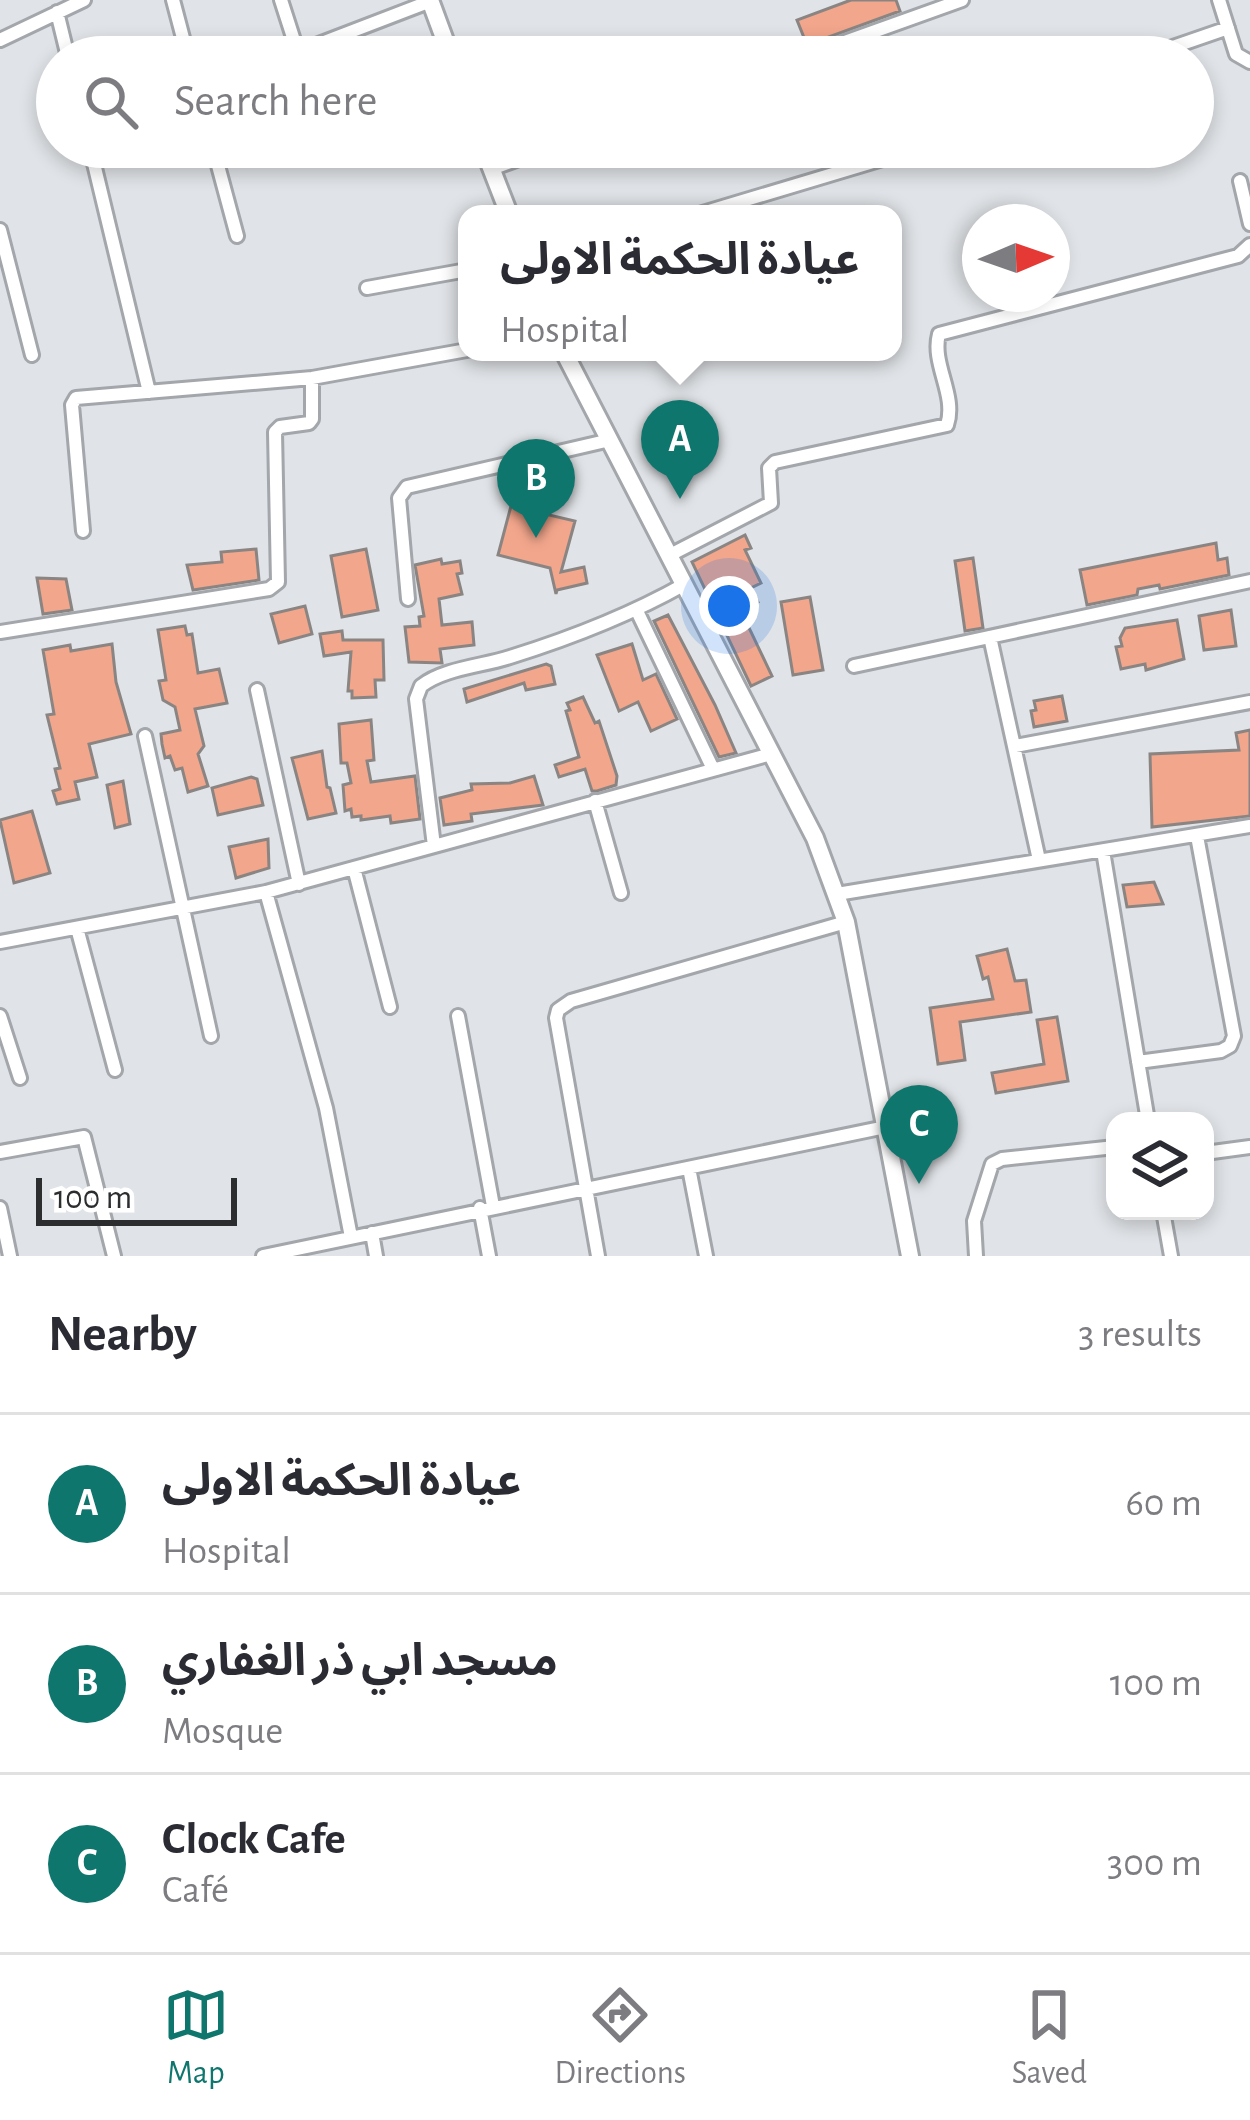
<!DOCTYPE html>
<html lang="en">
<head>
<meta charset="utf-8">
<style>
  :root { --surface:#fff; --page:#f2f2f3; --text:#2b2b33; --muted:#7c7c81; --line:#e1e1e2; --accent:#0f766e }
  body { margin:0; font-family:"Alegreya Sans","Noto Sans Arabic",sans-serif; background:var(--page); color:var(--text) }
  .controls { position:absolute; right:36px; bottom:36px; display:grid; overflow:hidden; border-radius:24px; box-shadow:0 6px 18px #0003 }
  .controls button { width:108px; height:108px; display:grid; place-items:center; padding:0; border:0; border-bottom:3px solid var(--line); background:var(--surface); color:var(--text); font:60px sans-serif }
  .compass { position:absolute; left:962px; top:204px; width:108px; height:108px; border-radius:50%; background:var(--surface); box-shadow:0 6px 18px #0003; rotate:88deg }
  .scale { position:absolute; left:36px; bottom:30px; width:201px; box-sizing:border-box; padding-left:12px; border:6px solid #2c2d2f; border-top:0; font-size:33px; line-height:42px; white-space:nowrap; color:#2c2d2f; -webkit-text-stroke:9px #fff; paint-order:stroke }
  .you { position:absolute; left:729px; top:606px; width:42px; height:42px; margin:-30px; border:9px solid #fff; border-radius:50%; background:#1a73e8; box-shadow:0 0 0 18px #1a73e833 }
  .badge { display:grid; place-items:center; width:78px; height:78px; border-radius:50%; background:var(--accent); color:#fff; font-size:39px; font-weight:700 }
  .pin { position:absolute; translate:-50% -99px; filter:drop-shadow(0 3px 6px #0008) }
  .pin::after { content:''; position:absolute; top:63px; width:42px; height:36px; background:inherit; clip-path:polygon(0 0,100% 0,50% 100%) }
  .popup { position:absolute; left:458px; top:205px; width:444px; height:156px; box-sizing:border-box; display:grid; place-content:center; border-radius:24px; background:var(--surface); filter:drop-shadow(0 3px 9px #0005); font-size:39px; white-space:nowrap; color:var(--muted) }
  .popup b { font-size:45px; color:var(--text) }
  .popup::after { content:''; position:absolute; left:50%; top:100%; margin-left:-24px; border:24px solid transparent; border-top-color:var(--surface) }
  .list { margin:0; padding:0; list-style:none }
  h2 { display:flex; justify-content:space-between; align-items:center; height:156px; margin:0; padding:0 48px; font-size:51px }
  h2 small { font-size:39px; font-weight:400; color:var(--muted) }
  .list li { display:grid; grid-template-columns:78px 1fr auto; gap:36px; align-items:center; box-sizing:border-box; height:180px; padding:0 48px; border-top:3px solid var(--line) }
  .list b { display:block; font-size:45px; white-space:nowrap }
  .list p { margin:0; font-size:39px; white-space:nowrap; color:var(--muted) }
  .list em { font-size:39px; font-style:normal; color:var(--muted) }
  .icon { flex:none; width:66px; height:66px; fill:none; stroke:currentColor; stroke-width:2; stroke-linecap:round; stroke-linejoin:round }
  .map { position:relative; flex:none; width:1250px; height:1256px; overflow:hidden }
  .search { position:absolute; background:var(--surface); box-shadow:0 6px 18px #0003; left:36px; right:36px; top:36px; height:132px; display:flex; align-items:center; gap:30px; box-sizing:border-box; padding:0 42px; border-radius:66px; color:var(--muted); font-size:45px }
  .sheet { height:696px; background:var(--surface) }
  nav { display:flex; justify-content:space-around; align-items:center; box-sizing:border-box; height:168px; border-top:3px solid var(--line); background:var(--surface); font-size:33px; color:var(--muted) }
  nav a { display:grid; justify-items:center; gap:6px }
  nav .on { color:var(--accent) }
  .map>svg:first-child { display:block }
  .building { fill:#f2a68c; stroke:#8a8583; stroke-width:3 }
  .lines { fill:none; stroke-linecap:round; stroke-linejoin:round }
  .street-casing { stroke:#a3a6aa; stroke-width:18 }
  .secondary-casing { stroke:#a3a6aa; stroke-width:22 }
  .street { stroke:#fff; stroke-width:12 }
  .secondary { stroke:#fff; stroke-width:16 }
</style>
</head>
<body>
<div class="map">
<svg width="1250" height="1256" viewBox="0 0 1250 1256">
  <rect width="100%" height="100%" fill="#e0e3e7"/>
  <path class="building" d="M851,0H896L900,11L807,45L797,20Z
    M511,506L575,521L561,572L584,567L587,583L557,590L556,594L550,568L498,555Z
    M745,535L751,548L745,550L761,583L751,588L758,602L741,611L772,676L751,686L692,562Z
    M1216,543L1218,560L1227,558L1229,575L1160,589L1159,585L1138,589L1137,595L1087,605L1080,570Z
    M256,549L259,580L193,590L187,565L222,562L221,552Z
    M366,549L378,610L342,617L331,556Z
    M973,558L983,628L965,631L955,561Z
    M441,559L442,564L460,561L462,573L457,574L462,594L439,599L442,625L472,622L474,645L440,649L442,663L409,662L405,627L420,626L419,617L424,616L415,565Z
    M37,578L66,579L72,610L43,614Z
    M810,597L823,670L793,675L781,602Z
    M305,606L312,634L279,643L271,614Z
    M1231,610L1236,646L1204,650L1199,616Z
    M668,615L715,705L736,753L719,757L654,621Z
    M1177,620L1184,659L1146,670L1145,664L1121,669L1116,647L1122,646L1120,638L1125,628Z
    M185,626L187,635L192,634L198,673L219,669L227,703L195,709L204,746L198,754L208,786L188,792L182,768L175,770L170,756L165,758L162,744L161,734L180,730L175,707L163,700L159,681L166,680L158,630Z
    M342,631L343,640H383L384,680H375L376,697L352,698V691H348L351,652L324,656L320,634Z
    M112,644L116,682L131,734L89,744L97,777L75,782L79,799L57,804L53,791L60,789L55,769L60,768L47,715L54,714L43,650L70,645L71,651Z
    M632,644L643,680L656,674L677,719L651,731L638,702L619,711L597,655Z
    M546,664L551,666L555,684L526,690L524,683L467,702L464,689Z
    M1062,696L1067,721L1034,727L1031,711L1036,710L1034,701Z
    M583,697L595,723L599,721L617,776L616,785L597,791H592L585,769L559,777L555,765L579,757L566,711L570,710L567,703Z
    M371,720L374,760L367,761L371,782L415,776L420,819L391,823L390,816L361,820V816L352,817L351,809L345,811L343,785L351,783L347,763H341L339,724Z
    M1250,730V816L1152,827L1150,754L1239,750L1236,733Z
    M322,751L327,787L330,788L336,813L308,819L292,758Z
    M534,776L543,805L471,814L472,821L444,825L440,798L472,790L471,784L510,783Z
    M251,777L257,779L263,805L218,815L212,788Z
    M123,781L130,824L115,828L107,785Z
    M32,811L50,873L14,883L0,820Z
    M268,839L269,868L236,878L229,847Z
    M1154,882L1163,904L1127,907L1123,885Z
    M1007,949L1015,981L1026,980L1031,1012L960,1022L965,1060L938,1064L930,1008L993,999L988,977L983,979L977,956Z
    M1057,1017L1068,1081L996,1093L992,1073L1044,1064L1037,1020Z"/>
  <g class="lines">
    <defs>
      <path id="street" d="M173,0L188,57
        M281,0L299,56
        M1219,0L1236,54L1250,62
        M57,12L68,57
        M0,40L84,0
        M298,52L431,1
        M803,57L962,0
        M1144,57L1228,28
        M90,147L149,392
        M213,147L237,236
        M491,169L552,147
        M1240,181L1250,224
        M699,214L923,147
        M0,230L32,355
        M367,288L467,270
        M83,531L72,405L76,398L312,378L467,350
        M670,555L771,503L769,468L775,462L947,425C957,395 931,364 939,334L1238,256L1250,245
        M408,599L399,498L407,487L610,440
        M637,611L713,769
        M0,632L269,589L278,582L275,432L280,427L309,423L312,419V378
        M990,637L1039,860
        M854,666L1250,581
        M257,690L299,884
        M145,736L211,1036
        M1015,746L1250,702
        M595,801L621,893
        M434,846L416,699L421,686C444,668 483,666 510,657C571,638 630,615 685,584
        M1103,851L1148,1121
        M354,868L390,1007
        M266,892L326,1108L351,1237
        M837,894L1250,826
        M77,928L115,1070
        M0,942L266,892L771,754
        M0,1016L20,1078
        M458,1016L493,1206
        M1138,1062L1221,1051L1230,1046L1234,1036L1197,836
        M0,1152L84,1137L114,1256
        M1205,1153L1250,1147
        M689,1168L706,1256
        M0,1208L10,1256
        M480,1208L489,1256
        M1163,1211L1171,1256
        M372,1233L376,1256
        M263,1256L885,1127
        M598,1256L556,1018L558,1010L571,1001L846,922
        M976,1256L974,1221L992,1164L1002,1159L1115,1147"/>
      <path id="secondary" d="M430,0L451,57
        M483,147L509,214
        M564,352L815,838L846,922L910,1256"/>
    </defs>
    <use href="#street" class="street-casing"/>
    <use href="#secondary" class="secondary-casing"/>
    <use href="#street" class="street"/>
    <use href="#secondary" class="secondary"/>
  </g>
</svg>
<div class="controls">
<button><svg class="icon" aria-label="layers" viewBox="0 0 24 24"><path d="M12 4l9 5-9 5-9-5zM3 14l9 5 9-5"/></svg></button>
</div>
<svg class="compass" viewBox="-18 -18 36 36"><path d="M0-13l5 13h-10z" fill="#e53935"/><path d="M0 13l5-13h-10z" fill="#7c7c81"/></svg>
<div class="scale">100 m</div>
<div class="you"></div>
<div class="pin badge" style="left:680px;top:499px">A</div>
<div class="popup"><b>عيادة الحكمة الاولى</b>Hospital</div>
<div class="pin badge" style="left:536px;top:538px">B</div>
<div class="pin badge" style="left:919px;top:1184px">C</div>
<div class="search"><svg class="icon" aria-label="search" viewBox="0 0 24 24"><circle cx="10" cy="10" r="6"/><path d="M15 15l6 6"/></svg>Search here</div>
</div>
<section class="sheet">
<h2>Nearby<small>3 results</small></h2>
<ul class="list">
<li><span class="badge">A</span><div><b>عيادة الحكمة الاولى</b><p>Hospital</p></div><em>60 m</em></li>
<li><span class="badge">B</span><div><b>مسجد ابي ذر الغفاري</b><p>Mosque</p></div><em>100 m</em></li>
<li><span class="badge">C</span><div><b>Clock Cafe</b><p>Café</p></div><em>300 m</em></li>
</ul>
</section>
<nav>
<a class="on"><svg class="icon" aria-label="map" viewBox="0 0 24 24"><path d="M3 6l6-2 6 2 6-2v14l-6 2-6-2-6 2zM9 4v14M15 6v14"/></svg>Map</a>
<a><svg class="icon" aria-label="directions" viewBox="0 0 24 24"><path d="M12 3l9 9-9 9-9-9zM9 14v-3h6M13 9l2 2-2 2"/></svg>Directions</a>
<a><svg class="icon" aria-label="saved" viewBox="0 0 24 24"><path d="M7 4h10v16l-5-4-5 4z"/></svg>Saved</a>
</nav>
</body>
</html>
